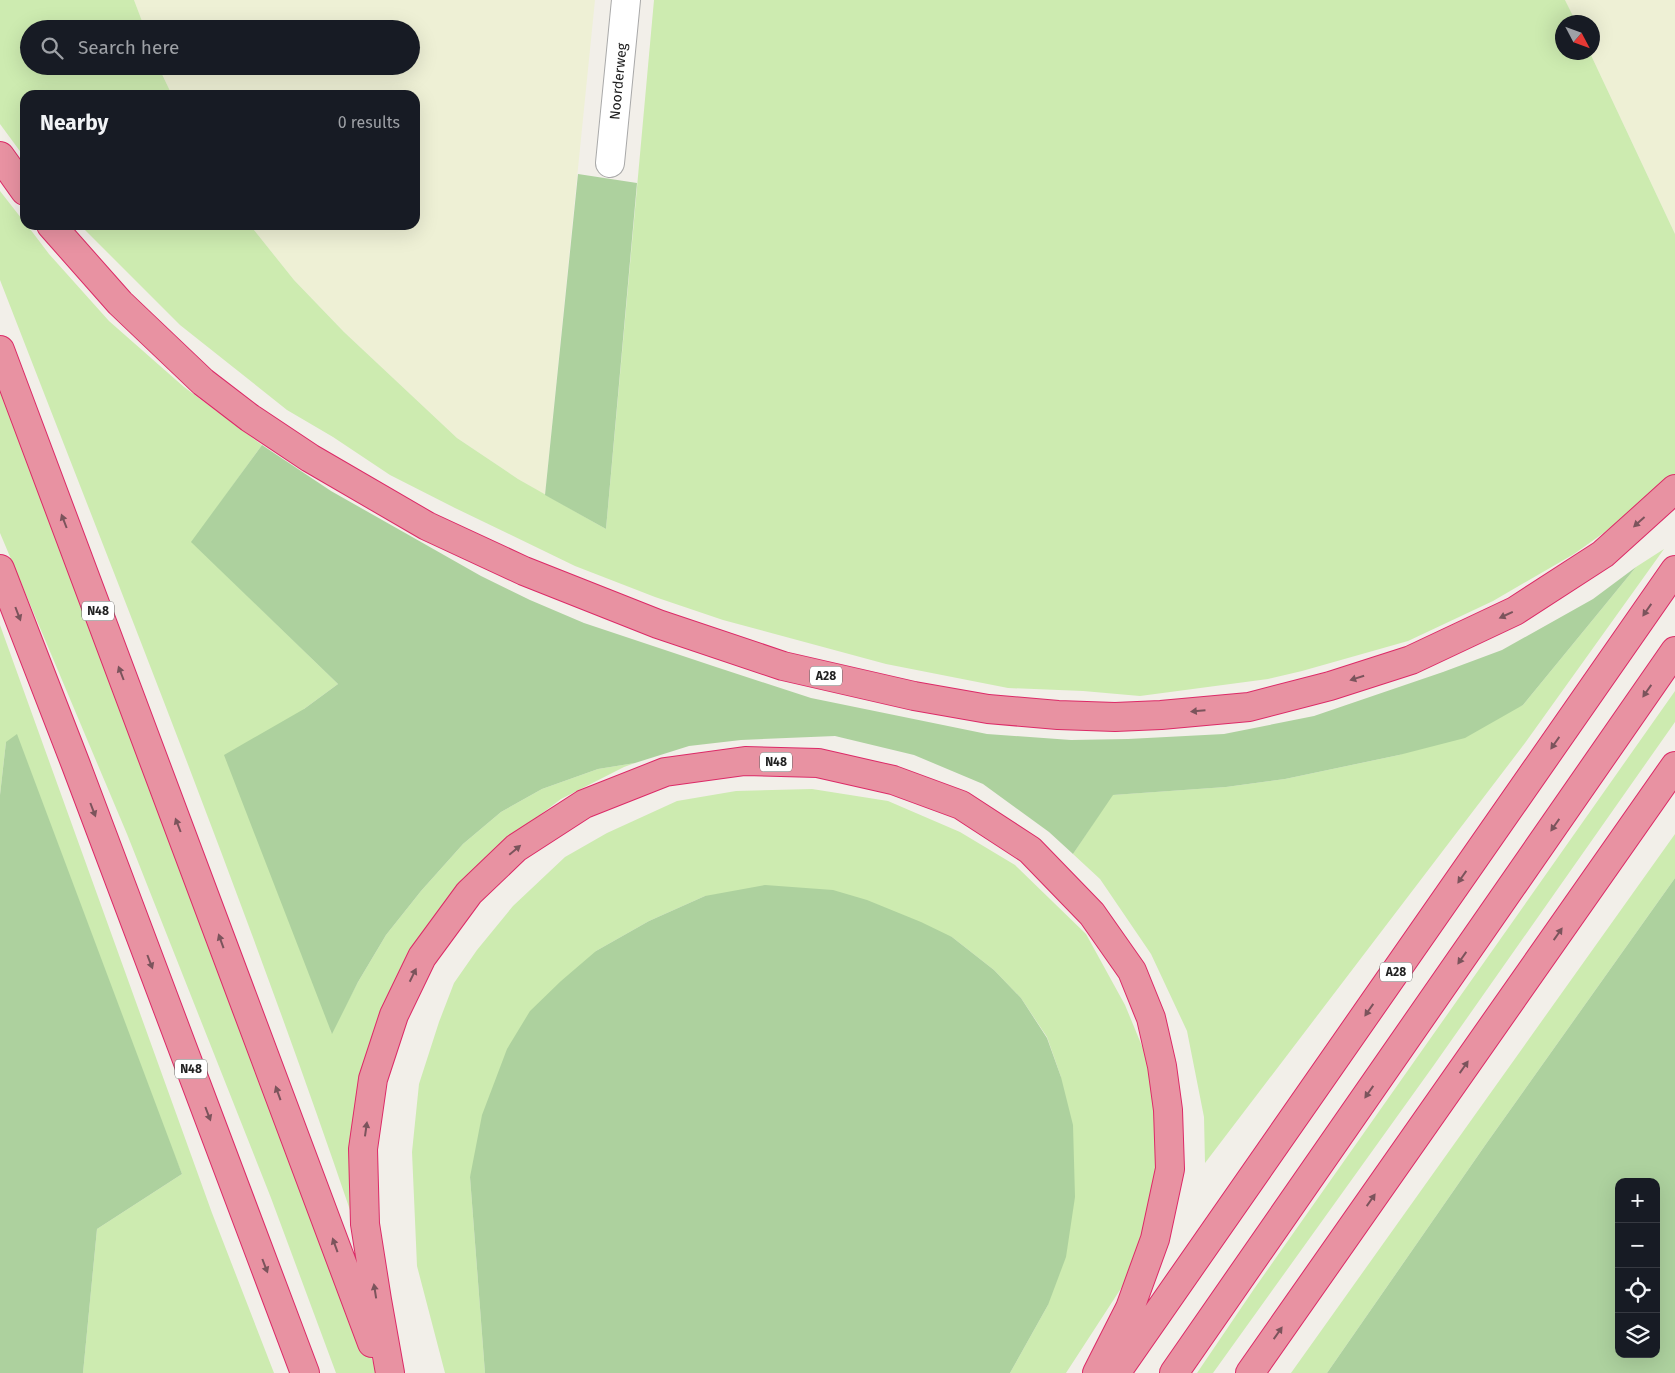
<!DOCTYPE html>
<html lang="en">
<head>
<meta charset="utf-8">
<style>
  :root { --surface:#171b24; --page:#242831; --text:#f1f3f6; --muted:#9ea1a6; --line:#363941 }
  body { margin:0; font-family:"Fira Sans",sans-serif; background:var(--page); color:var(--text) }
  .controls { position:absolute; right:15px; bottom:15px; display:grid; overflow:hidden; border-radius:10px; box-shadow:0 5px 20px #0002 }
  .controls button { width:45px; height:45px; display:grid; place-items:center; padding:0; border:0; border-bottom:1px solid var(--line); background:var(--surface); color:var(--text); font:25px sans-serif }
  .compass { position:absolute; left:1555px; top:15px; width:45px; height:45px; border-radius:50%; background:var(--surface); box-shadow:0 5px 20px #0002; rotate:131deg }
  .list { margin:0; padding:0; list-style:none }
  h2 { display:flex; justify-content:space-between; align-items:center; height:65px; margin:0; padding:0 20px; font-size:21px }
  h2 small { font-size:16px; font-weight:400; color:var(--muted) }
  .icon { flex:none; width:28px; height:28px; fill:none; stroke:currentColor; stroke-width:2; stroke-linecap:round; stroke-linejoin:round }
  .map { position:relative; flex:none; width:1675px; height:1373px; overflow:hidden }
  .search { position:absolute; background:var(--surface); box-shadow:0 5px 20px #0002; left:20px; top:20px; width:400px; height:55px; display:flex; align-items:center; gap:12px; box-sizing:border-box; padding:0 18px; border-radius:28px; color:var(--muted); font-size:19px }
  .panel { position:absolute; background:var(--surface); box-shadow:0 5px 20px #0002; left:20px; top:90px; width:400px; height:140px; border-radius:15px }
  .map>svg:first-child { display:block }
  .farmland { fill:#eef0d5 }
  .grass { fill:#cdebb0 }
  .forest { fill:#add19e; fill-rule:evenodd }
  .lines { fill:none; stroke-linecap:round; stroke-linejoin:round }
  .street-casing { stroke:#a9a9a9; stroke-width:30 }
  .highway-casing { stroke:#dc2a67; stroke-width:30 }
  .street { stroke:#fff; stroke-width:28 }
  .highway { stroke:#e892a2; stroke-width:28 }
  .oneway { fill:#7b545c }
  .labels { text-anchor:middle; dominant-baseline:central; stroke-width:5; stroke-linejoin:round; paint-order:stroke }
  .shield { fill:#fff; stroke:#646464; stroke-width:1 }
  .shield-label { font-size:12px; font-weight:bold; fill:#222 }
  .street-label { font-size:14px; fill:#222; stroke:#fff }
</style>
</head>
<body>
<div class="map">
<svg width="1675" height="1373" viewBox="0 0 1675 1373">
  <rect width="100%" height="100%" fill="#f2efe9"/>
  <path class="farmland" d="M134,0H595L545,495L518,479L457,438L344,332L294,280L250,225H415V95H172L158,66H411V29H145Z
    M1565,0H1675V234L1590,53L1592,52V22H1576Z"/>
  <path class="grass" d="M0,0H134L145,29H29V66H158L172,95H25V158L0,124Z
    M654,0H1565L1576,22H1562V52L1590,53L1675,234V482L1574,554L1493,601L1408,641L1302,671L1268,679L1140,696L1083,691L1008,688L886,664L723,620L655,597L575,566L455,508L390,475L333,437L287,410L180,325L80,225H250L294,280L344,332L457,438L518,479L606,529Z
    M0,191L25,223V225H27L49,254L109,321L184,387L262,445L192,542L338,684L304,709L331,1033L358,982L386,935L421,891L463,844L501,812L542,789L598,769L635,763L624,767L561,799L500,845L435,926L353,1152L351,1213C244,898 120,590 0,280Z
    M0,380L362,1332L377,1373H336L271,1198L127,834L0,533Z
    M1664,549L1525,743L1205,1163L1204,1117L1187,1031L1151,954L1100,879L1073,854L1112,795L1226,787L1285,779L1399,755L1523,705L1636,567Z
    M0,625L212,1213L274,1373H83L97,1229L182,1174L6,742L0,795Z
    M1675,691V722L1434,1065L1213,1373H1197L1254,1289Z
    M812,789L888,801L960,832L1015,865L1086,934L1125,1005L1149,1063L1161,1128V1195L1144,1253L1066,1373H1010L1048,1305L1061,1077L1047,1037L1021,998L994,970L952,937L705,896L649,921L596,951L470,1177L485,1373H445L417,1266L412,1152L419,1084L439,1022L454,983L477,950L513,906L565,857L607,833L677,801L736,791Z
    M1675,834V878L1486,1144L1327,1373H1291Z"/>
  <path class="forest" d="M578,174L637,183L606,529L545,495Z
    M262,445L331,491L481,576L530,600L584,623L716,667L811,698L987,734L1071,740L1128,739L1224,734L1314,716L1443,672L1502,650L1593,599L1636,567L1523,705L1465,738L1399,755L1285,779L1226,787L1113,795L1073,854L1049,832L983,784L914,755L835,736L741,740L689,746L635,763L598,769L542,789L501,812L463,844L421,891L386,935L358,982L332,1034L224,755L304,709L338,684L191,542Z
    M17,734L182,1174L97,1229L83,1373H0V795L6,742Z
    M1675,878V1373H1327L1486,1144ZM1619,1182H1656V1354H1619Z
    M765,885L833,890L867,900L921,922L952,937L994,970L1021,998L1047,1038L1061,1077L1073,1125L1075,1197L1066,1257L1048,1305L1010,1373H485L470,1177L482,1115L507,1049L530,1011L561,981L596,951L649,921L705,896Z"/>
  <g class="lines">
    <defs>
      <g id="street">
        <path id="s1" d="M610,163L626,0"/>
      </g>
      <path id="highway" d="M0,156L25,191
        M51,225L120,303L203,382L250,418L310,458L427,526L524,571L658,624L783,666L914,696L988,709L1058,715L1115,717L1161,715L1249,707L1330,686L1411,660L1515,611L1603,554L1675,489
        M0,350L372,1343
        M0,569L76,765L305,1373
        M390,1373L377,1300L365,1224L363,1149L373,1079L394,1015L422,957L469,893L516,848L584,804L665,772L745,761L818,763L893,780L961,805L1030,850L1092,914L1132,971L1151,1018L1162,1066L1168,1110L1170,1169L1155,1239L1130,1308L1097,1373
        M1116,1373L1675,570
        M1174,1373L1675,651
        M1250,1373L1675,766"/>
    </defs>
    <use href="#street" class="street-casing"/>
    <use href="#highway" class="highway-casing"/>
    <use href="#street" class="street"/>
    <use href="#highway" class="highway"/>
  </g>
  <defs><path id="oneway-solid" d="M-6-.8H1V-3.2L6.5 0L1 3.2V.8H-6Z" transform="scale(1.25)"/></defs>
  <g class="oneway">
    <use href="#oneway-solid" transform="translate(64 521) rotate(-111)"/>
    <use href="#oneway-solid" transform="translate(1639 522) rotate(138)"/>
    <use href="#oneway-solid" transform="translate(1647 610) rotate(125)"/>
    <use href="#oneway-solid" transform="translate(18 614) rotate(69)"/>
    <use href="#oneway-solid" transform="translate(1506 615) rotate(155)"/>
    <use href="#oneway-solid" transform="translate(121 673) rotate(-111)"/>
    <use href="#oneway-solid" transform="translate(1357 678) rotate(162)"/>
    <use href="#oneway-solid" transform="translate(1647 691) rotate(125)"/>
    <use href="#oneway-solid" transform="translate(1198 711) rotate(175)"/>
    <use href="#oneway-solid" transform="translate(1555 743) rotate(125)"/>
    <use href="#oneway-solid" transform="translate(93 810) rotate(69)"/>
    <use href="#oneway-solid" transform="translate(178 825) rotate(-111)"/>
    <use href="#oneway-solid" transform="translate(1555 825) rotate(125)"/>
    <use href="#oneway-solid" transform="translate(515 850) rotate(-40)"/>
    <use href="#oneway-solid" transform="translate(1462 877) rotate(125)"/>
    <use href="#oneway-solid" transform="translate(1558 934) rotate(-55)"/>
    <use href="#oneway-solid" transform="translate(221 941) rotate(-110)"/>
    <use href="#oneway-solid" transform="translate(1462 958) rotate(125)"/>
    <use href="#oneway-solid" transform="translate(150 962) rotate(69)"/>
    <use href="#oneway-solid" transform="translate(413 975) rotate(-64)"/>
    <use href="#oneway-solid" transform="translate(1369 1010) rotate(125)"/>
    <use href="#oneway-solid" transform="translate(1464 1067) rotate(-55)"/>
    <use href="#oneway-solid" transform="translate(1369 1092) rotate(125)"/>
    <use href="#oneway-solid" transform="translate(278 1093) rotate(-110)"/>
    <use href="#oneway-solid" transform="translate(208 1114) rotate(69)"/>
    <use href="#oneway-solid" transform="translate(366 1129) rotate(-82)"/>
    <use href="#oneway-solid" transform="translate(1371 1200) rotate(-55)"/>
    <use href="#oneway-solid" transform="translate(335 1245) rotate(-110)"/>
    <use href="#oneway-solid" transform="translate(265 1266) rotate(69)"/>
    <use href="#oneway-solid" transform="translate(375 1291) rotate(-99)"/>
    <use href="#oneway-solid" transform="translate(1278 1333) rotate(-55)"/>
  </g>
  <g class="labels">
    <g class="shield">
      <rect x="82" y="601.5" width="32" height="19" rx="4"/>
      <rect x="810" y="666.5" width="32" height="19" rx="4"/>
      <rect x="760" y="752.5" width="32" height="19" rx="4"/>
      <rect x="1380" y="962.5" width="32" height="19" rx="4"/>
      <rect x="175" y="1059.5" width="32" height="19" rx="4"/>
    </g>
    <g class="shield-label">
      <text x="98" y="611">N48</text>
      <text x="826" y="676">A28</text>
      <text x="776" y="762">N48</text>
      <text x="1396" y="972">A28</text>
      <text x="191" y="1069">N48</text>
    </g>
    <g class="street-label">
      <text stroke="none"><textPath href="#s1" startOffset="82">Noorderweg</textPath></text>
    </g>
  </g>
</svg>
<div class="controls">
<button>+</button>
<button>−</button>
<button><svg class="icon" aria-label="locate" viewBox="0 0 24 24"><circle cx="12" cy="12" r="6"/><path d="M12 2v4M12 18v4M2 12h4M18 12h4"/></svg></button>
<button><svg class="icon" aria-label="layers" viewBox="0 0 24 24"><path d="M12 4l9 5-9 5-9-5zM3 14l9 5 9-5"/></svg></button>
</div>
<svg class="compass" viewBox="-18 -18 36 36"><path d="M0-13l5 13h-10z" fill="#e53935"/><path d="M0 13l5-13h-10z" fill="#9ea1a6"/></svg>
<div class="search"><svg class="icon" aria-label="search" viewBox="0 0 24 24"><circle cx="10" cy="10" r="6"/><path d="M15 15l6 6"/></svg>Search here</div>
<section class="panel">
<h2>Nearby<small>0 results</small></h2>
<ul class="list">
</ul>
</section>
</div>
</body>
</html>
